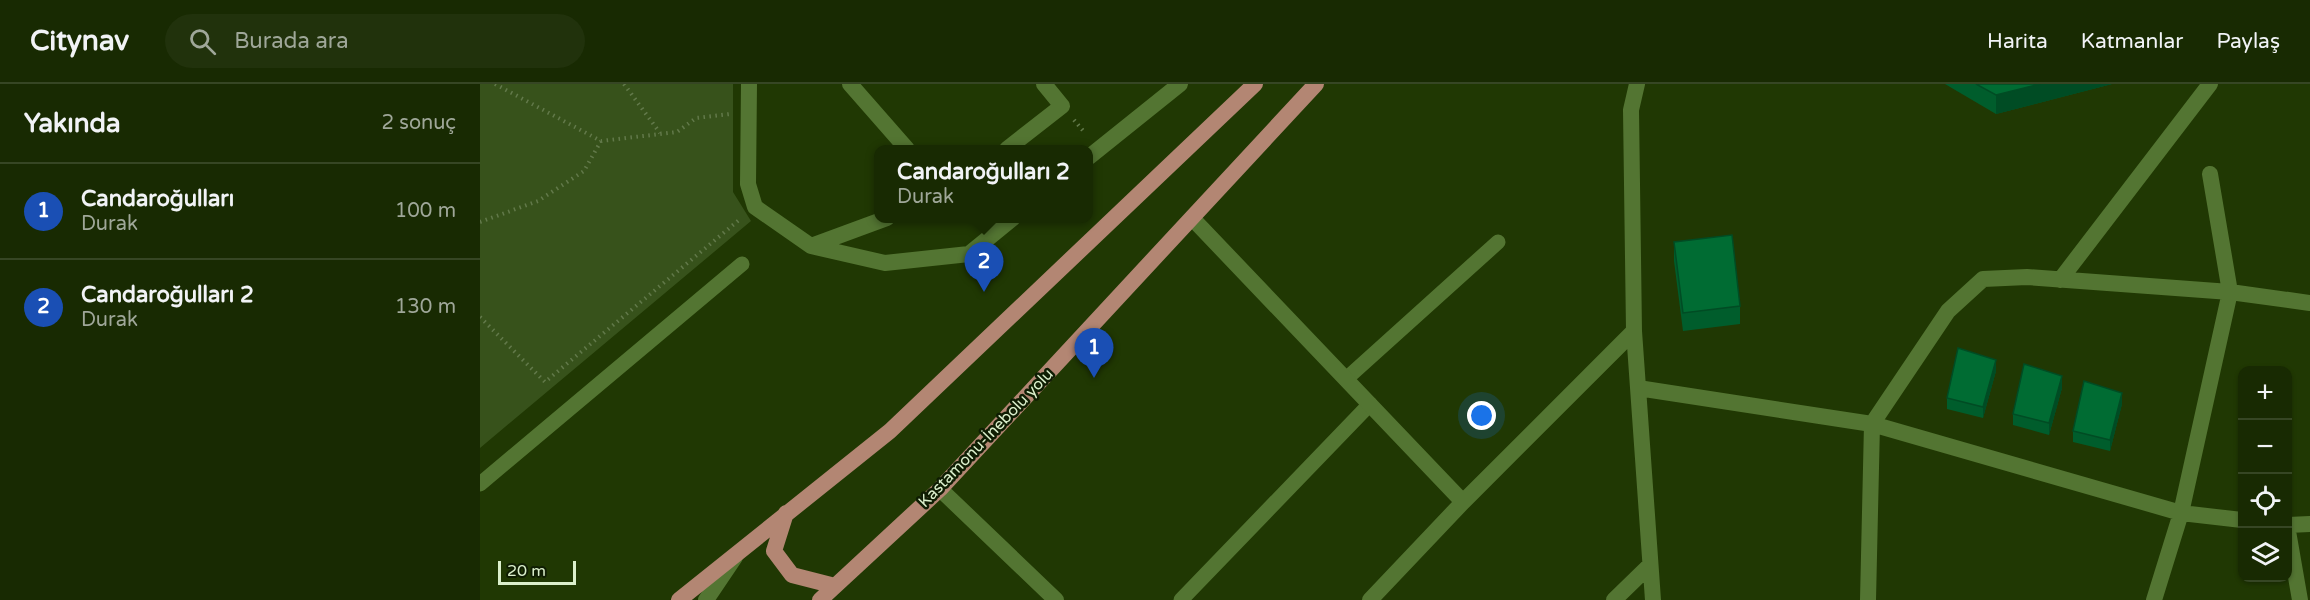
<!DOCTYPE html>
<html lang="tr">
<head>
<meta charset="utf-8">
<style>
  :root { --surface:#182a02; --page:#21320c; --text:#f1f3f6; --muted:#9fa799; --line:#364624; --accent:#d69bfa }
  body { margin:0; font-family:"Varela Round",sans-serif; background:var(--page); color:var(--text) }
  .controls { position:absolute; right:18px; bottom:18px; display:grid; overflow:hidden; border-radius:12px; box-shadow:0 2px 4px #0004 }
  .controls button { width:54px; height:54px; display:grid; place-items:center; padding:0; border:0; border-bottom:2px solid var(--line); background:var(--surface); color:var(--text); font:30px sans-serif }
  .scale { position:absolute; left:18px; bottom:15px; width:78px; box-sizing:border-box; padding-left:6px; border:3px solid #dbefcc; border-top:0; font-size:16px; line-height:21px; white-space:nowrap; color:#dbefcc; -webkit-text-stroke:4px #0f1d03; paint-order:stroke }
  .you { position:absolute; left:1002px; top:332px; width:21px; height:21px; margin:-15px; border:4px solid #fff; border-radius:50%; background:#1a73e8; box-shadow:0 0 0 9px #1a73e833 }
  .badge { display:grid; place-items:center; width:39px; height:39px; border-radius:50%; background:var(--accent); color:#fff; font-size:20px; font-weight:700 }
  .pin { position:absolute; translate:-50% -50px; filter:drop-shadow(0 2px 3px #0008) }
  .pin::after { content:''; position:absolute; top:32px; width:21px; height:18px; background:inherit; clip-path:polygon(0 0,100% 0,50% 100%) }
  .popup { position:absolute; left:394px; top:61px; width:219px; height:78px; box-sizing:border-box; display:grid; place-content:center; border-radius:12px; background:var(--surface); filter:drop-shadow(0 2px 4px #0005); font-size:20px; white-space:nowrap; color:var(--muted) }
  .popup b { font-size:22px; color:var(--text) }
  .popup::after { content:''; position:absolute; left:50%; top:100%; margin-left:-12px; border:12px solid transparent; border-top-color:var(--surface) }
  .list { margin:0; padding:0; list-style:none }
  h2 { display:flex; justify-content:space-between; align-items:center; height:78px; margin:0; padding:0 24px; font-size:26px }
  h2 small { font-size:20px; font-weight:400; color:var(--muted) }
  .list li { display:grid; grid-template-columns:39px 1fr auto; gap:18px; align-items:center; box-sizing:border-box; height:96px; padding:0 24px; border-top:2px solid var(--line) }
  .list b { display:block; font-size:22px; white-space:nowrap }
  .list p { margin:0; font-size:20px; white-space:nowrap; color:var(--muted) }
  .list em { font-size:20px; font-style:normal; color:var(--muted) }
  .icon { flex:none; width:33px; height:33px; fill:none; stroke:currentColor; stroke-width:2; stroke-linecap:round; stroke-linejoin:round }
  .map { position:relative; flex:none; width:1830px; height:516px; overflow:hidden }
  header { display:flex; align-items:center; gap:36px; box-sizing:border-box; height:84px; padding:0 30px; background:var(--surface); border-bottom:2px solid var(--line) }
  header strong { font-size:28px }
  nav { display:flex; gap:33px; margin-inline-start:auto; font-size:21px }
  .search { width:420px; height:54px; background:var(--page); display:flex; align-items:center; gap:15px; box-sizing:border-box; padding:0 21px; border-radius:33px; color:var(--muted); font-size:22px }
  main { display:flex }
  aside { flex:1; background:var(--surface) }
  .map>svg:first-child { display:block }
  .green { fill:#37521b }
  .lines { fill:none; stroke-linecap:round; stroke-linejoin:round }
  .path { stroke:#62794a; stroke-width:4; stroke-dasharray:1.5 4.5; stroke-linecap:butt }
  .service { stroke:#537532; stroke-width:15 }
  .minor { stroke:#537532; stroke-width:16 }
  .secondary { stroke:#537532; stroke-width:16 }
  .primary { stroke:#b38673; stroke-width:16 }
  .wall { fill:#005d2c }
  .shaded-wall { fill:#004c24 }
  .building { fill:#006c33; stroke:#004c24; stroke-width:1.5 }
  .labels { text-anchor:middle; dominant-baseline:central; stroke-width:5; stroke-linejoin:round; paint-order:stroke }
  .street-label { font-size:16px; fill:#dbefcc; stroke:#0f1d03 }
</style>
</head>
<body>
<header>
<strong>Citynav</strong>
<div class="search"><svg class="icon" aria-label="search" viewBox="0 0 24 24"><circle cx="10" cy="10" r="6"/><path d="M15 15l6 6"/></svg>Burada ara</div>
<nav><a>Harita</a><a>Katmanlar</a><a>Paylaş</a></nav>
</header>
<main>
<aside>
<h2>Yakında<small>2 sonuç</small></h2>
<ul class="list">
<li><span class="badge" style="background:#1a4fb4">1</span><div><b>Candaroğulları</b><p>Durak</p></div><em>100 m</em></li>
<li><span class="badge" style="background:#1a4fb4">2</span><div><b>Candaroğulları 2</b><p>Durak</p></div><em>130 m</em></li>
</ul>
</aside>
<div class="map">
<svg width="1830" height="516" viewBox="0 0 1830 516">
  <rect width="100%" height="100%" fill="#203803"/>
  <path class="green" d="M0,0H253V108L271,137L0,364Z"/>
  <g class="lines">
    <path class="path" d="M15,0L121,57L197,48L216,34L250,30
      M144,0L180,49
      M594,36L605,49
      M0,138L58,117L104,87L121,57
      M0,233L65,298L259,136"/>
    <path class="service" d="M866,295L1018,158
      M0,400L262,180
      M701,516L890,320"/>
    <path class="minor" d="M269,0L268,100L275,123L331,162L405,179L489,170L533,134
      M370,0L427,65
      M1157,0L1151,26L1154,247L1173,516
      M527,65L582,22L564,0
      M609,73L700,0
      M712,134L983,418
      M331,162L407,134
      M1580,196L1730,0
      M1158,304L1392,340L1701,429L1762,436
      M460,405L576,516
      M1808,441L1830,440
      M1808,447L1820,516
      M890,516L983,418L1154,247
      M1134,516L1170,481
      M1388,516L1392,340L1468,227L1503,195L1547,193L1750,208L1830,219
      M1674,516L1701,429L1750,208L1730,90"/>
    <path class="secondary" d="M226,516L255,473"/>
    <path class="primary" d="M306,429L294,467L312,491L355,502
      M199,516L410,347L775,0
      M340,516L460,405L836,0"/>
  </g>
  <path class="wall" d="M1465,0H1632L1516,30Z
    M1194,158L1260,222V240L1203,247L1194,177Z
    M1516,287L1503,334L1467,325V314Z
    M1582,304L1569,351L1533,341V330Z
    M1642,320L1630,367L1593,358V347Z"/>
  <path class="shaded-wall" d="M1560,0H1632L1516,30V11Z
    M1516,276V287L1503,334V323Z
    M1582,292V304L1569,351V339Z
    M1642,309V320L1630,367V356Z"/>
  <path class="building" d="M1496,0H1560L1516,11Z
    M1252,151L1260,222L1203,229L1194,158Z
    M1478,264L1516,276L1503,323L1467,314Z
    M1544,280L1582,292L1569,339L1533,330Z
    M1604,297L1642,309L1630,356L1593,347Z"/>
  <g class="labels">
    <g class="street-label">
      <text transform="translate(506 354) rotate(-46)">Kastamonu-İnebolu yolu</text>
    </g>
  </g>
</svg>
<div class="controls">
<button>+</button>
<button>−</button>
<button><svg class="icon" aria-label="locate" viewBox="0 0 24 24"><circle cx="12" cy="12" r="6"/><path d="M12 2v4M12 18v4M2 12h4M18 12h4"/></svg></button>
<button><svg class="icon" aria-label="layers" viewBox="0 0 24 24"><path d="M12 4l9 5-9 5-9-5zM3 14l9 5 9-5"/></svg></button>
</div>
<div class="scale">20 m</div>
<div class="you"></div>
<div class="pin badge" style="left:614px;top:294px;background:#1a4fb4">1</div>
<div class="pin badge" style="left:504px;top:208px;background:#1a4fb4">2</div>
<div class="popup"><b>Candaroğulları 2</b>Durak</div>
</div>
</main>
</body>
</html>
